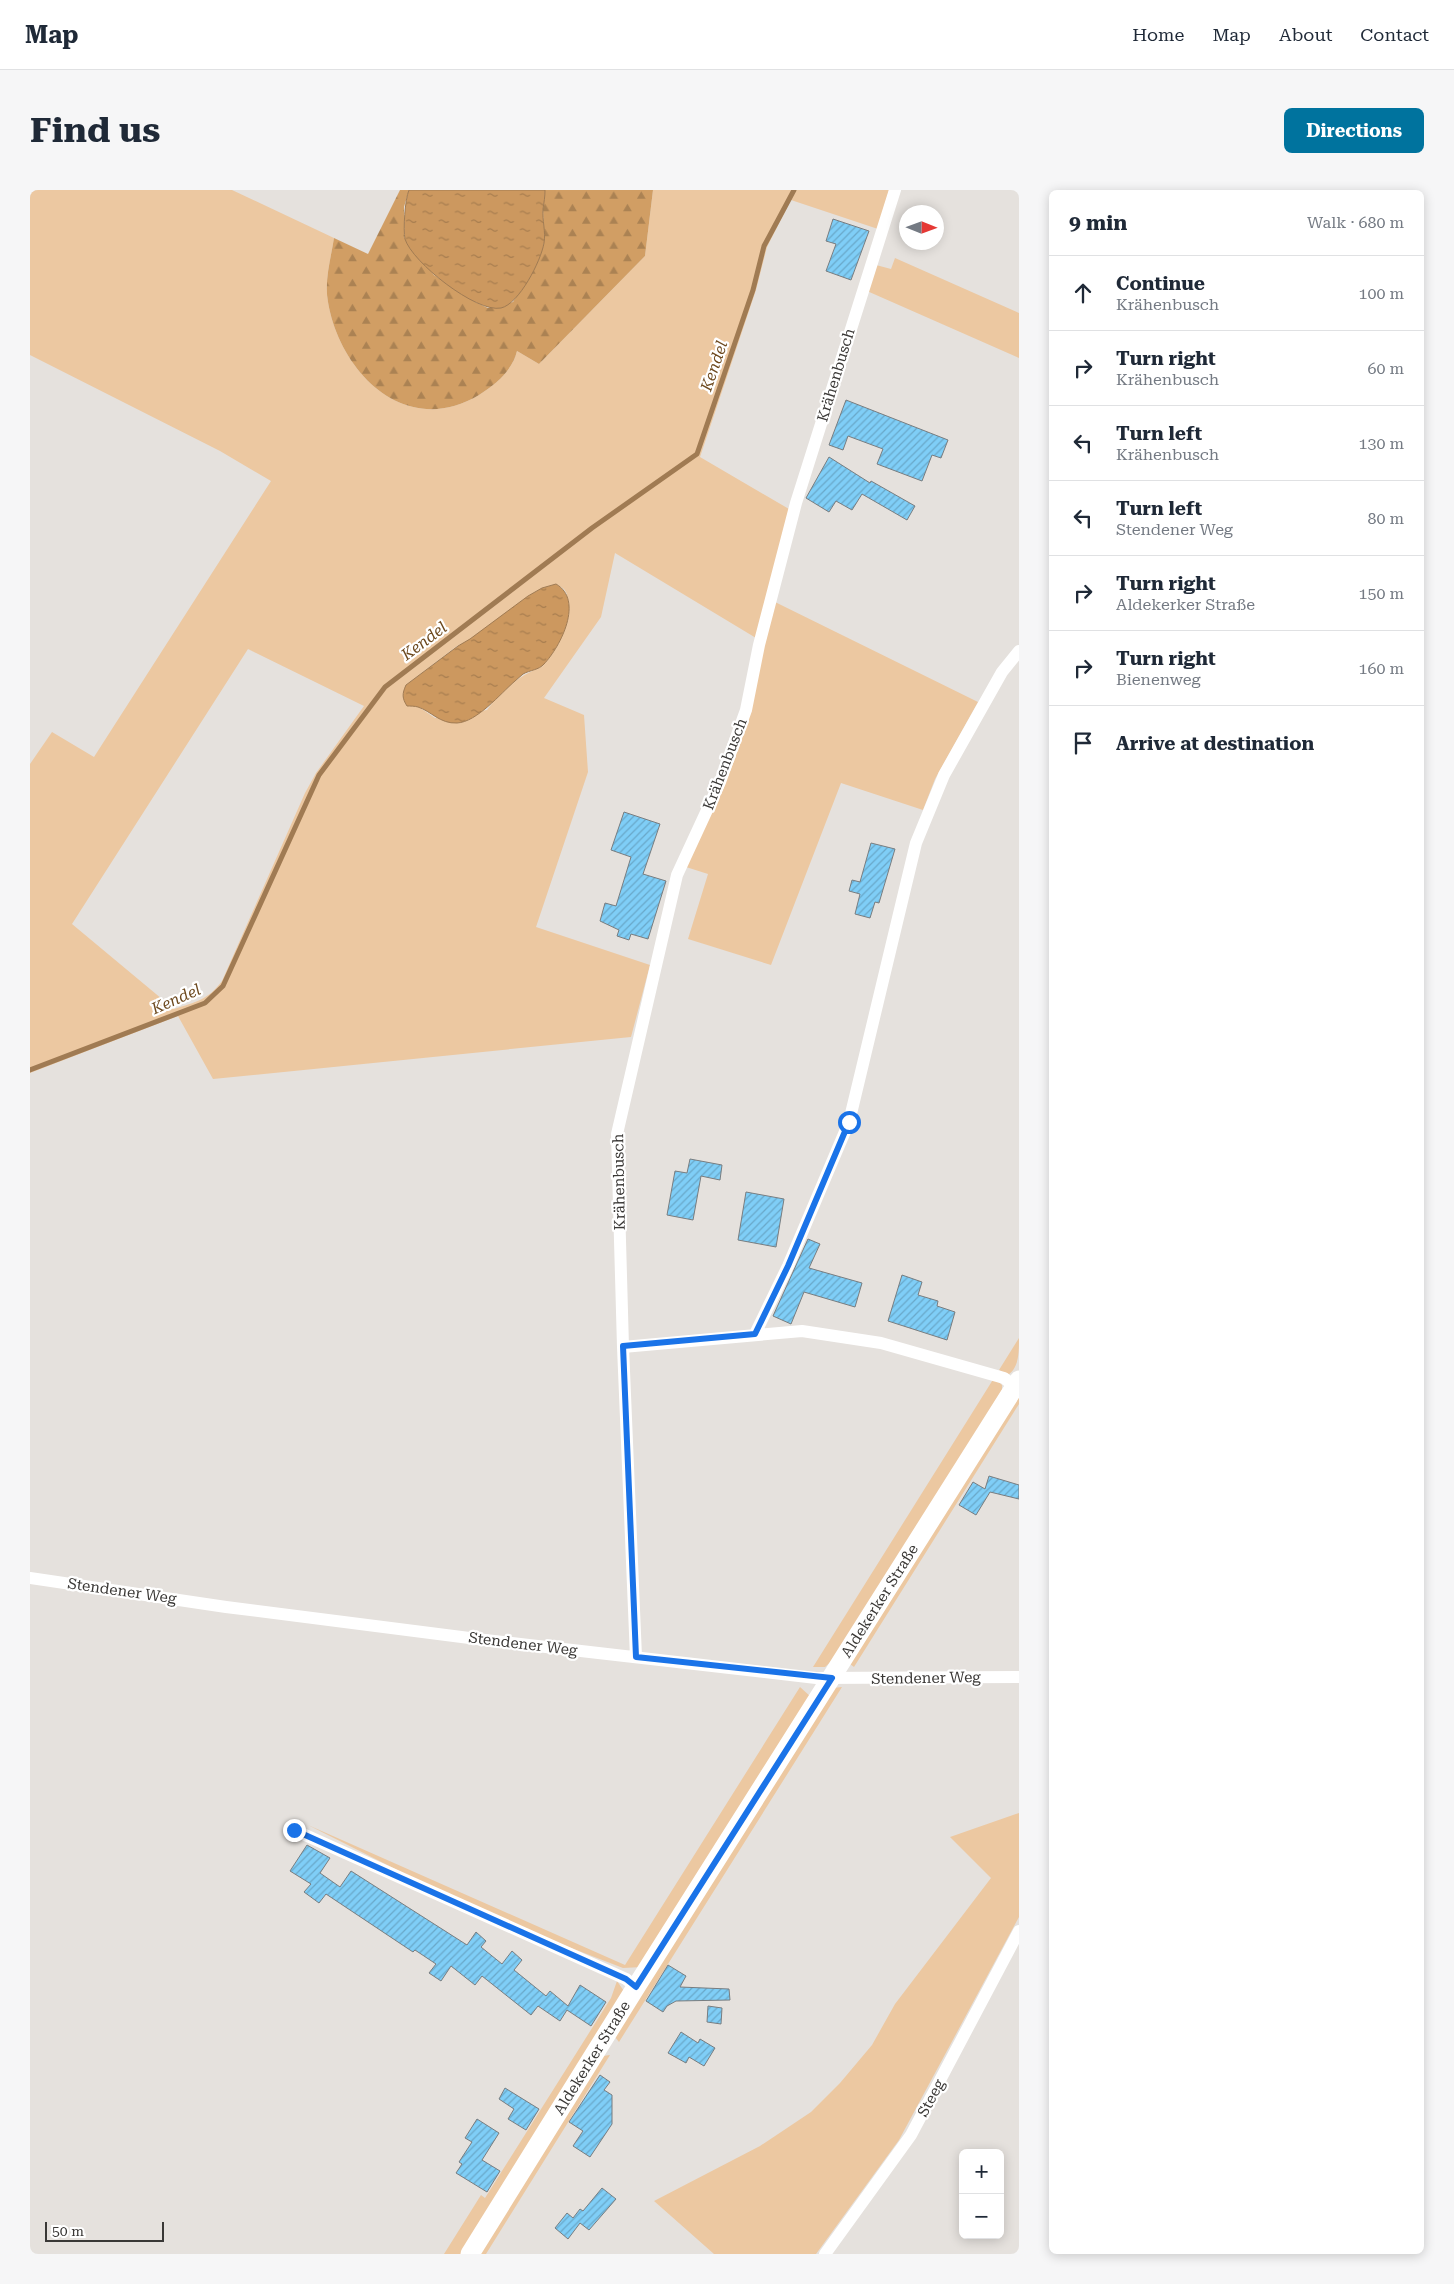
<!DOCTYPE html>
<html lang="en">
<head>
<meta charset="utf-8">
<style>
  :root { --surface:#fff; --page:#f6f6f7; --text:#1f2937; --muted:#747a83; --line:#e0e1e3; --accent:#00739e }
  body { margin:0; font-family:"Roboto Serif",serif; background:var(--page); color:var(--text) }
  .controls { position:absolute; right:15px; bottom:15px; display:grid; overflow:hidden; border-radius:8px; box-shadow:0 2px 12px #0003 }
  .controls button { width:45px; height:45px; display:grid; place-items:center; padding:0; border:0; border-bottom:1px solid var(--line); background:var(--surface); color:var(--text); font:25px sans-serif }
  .compass { position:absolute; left:869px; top:15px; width:45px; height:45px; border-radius:50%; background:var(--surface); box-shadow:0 2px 12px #0003; rotate:91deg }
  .scale { position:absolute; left:15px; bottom:12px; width:119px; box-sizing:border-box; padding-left:5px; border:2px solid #3a3836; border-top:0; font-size:14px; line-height:18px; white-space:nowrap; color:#3a3836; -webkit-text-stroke:4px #fff; paint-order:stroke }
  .stop { position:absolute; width:15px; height:15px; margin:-11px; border:4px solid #1a73e8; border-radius:50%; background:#fff }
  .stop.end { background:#1a73e8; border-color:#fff; box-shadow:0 1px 5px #0008 }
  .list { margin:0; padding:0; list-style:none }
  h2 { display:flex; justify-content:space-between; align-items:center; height:65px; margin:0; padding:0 20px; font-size:21px }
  h2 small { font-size:16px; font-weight:400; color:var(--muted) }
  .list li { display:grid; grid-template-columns:32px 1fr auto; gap:15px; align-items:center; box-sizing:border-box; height:75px; padding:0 20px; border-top:1px solid var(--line) }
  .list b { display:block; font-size:19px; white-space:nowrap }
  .list p { margin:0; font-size:16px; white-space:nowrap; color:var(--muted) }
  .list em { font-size:16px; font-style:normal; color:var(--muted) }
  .icon { flex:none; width:28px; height:28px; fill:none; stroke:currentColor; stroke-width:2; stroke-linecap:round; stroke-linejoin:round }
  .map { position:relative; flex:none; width:989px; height:2064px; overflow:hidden; border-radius:8px }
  header { display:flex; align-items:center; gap:30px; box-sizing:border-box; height:70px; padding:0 25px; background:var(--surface); border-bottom:1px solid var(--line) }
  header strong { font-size:24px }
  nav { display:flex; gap:28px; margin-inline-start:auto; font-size:18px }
  .intro { display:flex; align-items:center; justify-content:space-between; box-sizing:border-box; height:120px; padding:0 30px }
  h1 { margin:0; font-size:35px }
  .button { padding:12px 22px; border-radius:8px; background:var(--accent); color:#fff; font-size:18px; font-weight:700 }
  main { display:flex; gap:30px; padding:0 30px }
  aside { flex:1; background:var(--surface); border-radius:8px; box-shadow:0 2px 12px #0003 }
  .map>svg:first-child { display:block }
  .green { fill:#ecc8a1; fill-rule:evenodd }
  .forest { fill:url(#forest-firs) }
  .water { fill:url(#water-ripples); stroke:#a07b53 }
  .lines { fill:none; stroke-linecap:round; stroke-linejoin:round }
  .stream { stroke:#a07b53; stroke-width:5 }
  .building { fill:url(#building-hatch); stroke:#787d80 }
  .street { stroke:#fff; stroke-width:12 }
  .secondary { stroke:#fff; stroke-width:19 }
  .route { stroke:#1a73e8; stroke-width:6 }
  .labels { text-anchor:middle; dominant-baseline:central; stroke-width:4.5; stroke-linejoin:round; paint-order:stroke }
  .street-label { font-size:15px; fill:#3a3836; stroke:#fff }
  .water-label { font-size:16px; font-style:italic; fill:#6d491e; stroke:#fff }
</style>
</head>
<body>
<header>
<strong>Map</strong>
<nav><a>Home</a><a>Map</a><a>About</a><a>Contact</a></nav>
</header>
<div class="intro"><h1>Find us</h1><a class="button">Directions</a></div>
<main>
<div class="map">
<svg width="989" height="2064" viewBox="0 0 989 2064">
  <defs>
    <pattern id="forest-firs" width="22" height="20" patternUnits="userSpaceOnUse" patternTransform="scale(1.25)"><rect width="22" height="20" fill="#d19e64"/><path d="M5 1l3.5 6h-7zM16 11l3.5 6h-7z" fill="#ab8253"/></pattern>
    <pattern id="water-ripples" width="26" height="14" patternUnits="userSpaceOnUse" patternTransform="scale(1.25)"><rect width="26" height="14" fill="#cc985f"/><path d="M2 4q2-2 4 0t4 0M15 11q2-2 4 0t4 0" fill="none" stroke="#a77d4f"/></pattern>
    <pattern id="building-hatch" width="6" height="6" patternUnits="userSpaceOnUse" patternTransform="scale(1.25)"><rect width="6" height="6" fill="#7fcef7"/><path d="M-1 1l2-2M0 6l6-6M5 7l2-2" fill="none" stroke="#69a8c9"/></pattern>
  </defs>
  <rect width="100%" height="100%" fill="#e5e1dd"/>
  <path class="green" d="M0,0H202L304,48C301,68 294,91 298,112C310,183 376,249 449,205C466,194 482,181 487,161L509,174L615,66L623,0H859L848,39L761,10L737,57L726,100L670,267L759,319L726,448L585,363L571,427L514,508L554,525L558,582L506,737L620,775L601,847L183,889L148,826L0,883V574L22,542L64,567L241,291L190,261L0,165ZM526,394L534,399L537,404L513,476C490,485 471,500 457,520L405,528L389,517L376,495L427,456L440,450L498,406L512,398ZM218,459L334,516L286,583L275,603L192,791C178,810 166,812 144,819L42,734Z
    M865,68L989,123V168L837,101L846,75L861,79Z
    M745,412L948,512L905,589L893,620L811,593L741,775L658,749L678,684L656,677L734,453Z
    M989,1148C989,1162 989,1178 978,1185L969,1180Z
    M964,1188L972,1195V1200L806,1467L795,1477H783Z
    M989,1201V1214L824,1477L820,1474Z
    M770,1497L781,1507L612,1777L593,1778L505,1744L407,1700L278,1635L595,1775Z
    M812,1497L589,1852L585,1847L803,1498Z
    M989,1623V1727L869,1950L786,2064H684L624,2011L730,1956L781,1922L810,1893L842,1855L865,1814L961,1688L920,1647Z
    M587,1791L596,1804L434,2064H414L451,2005L455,2008L581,1808Z
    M580,1865L456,2064H449L573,1866Z"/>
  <path class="forest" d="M370,0H379L374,17V47L404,85L445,112L458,118L483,112L506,73L514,54L513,19L515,0H623L615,66L509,174L487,161C482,181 466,194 449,205C376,249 310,183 298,112C294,91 301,68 304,48L338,64Z"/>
  <path class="water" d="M379,0H515C515,7 514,12 513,19C512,30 516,42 514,53C511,71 489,114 471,118C446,123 382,72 375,49C373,40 375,9 379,0Z
    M526,394C554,410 531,456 514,474C509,480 500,480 493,484C490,486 488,489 485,491C470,504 447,532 427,533C410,534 401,521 388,517C385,516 380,516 377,516C372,508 372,504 376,495L428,456L440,449L498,406L512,398Z"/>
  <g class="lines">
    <path class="stream" d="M0,880L175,813L193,796L289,585L355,497L562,338L667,264L723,100L734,56L764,0"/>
  </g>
  <path class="building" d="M803,29L839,41L821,90L796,81L806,54L796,51Z
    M816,210L918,250L911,268L902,265L892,291L847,274L853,259L818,246L813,260L799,255Z
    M799,267L840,293L841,291L885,316L877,330L832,304L822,320L806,311L799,322L776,308Z
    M594,622L630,634L613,684L636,691L618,749L601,744L599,750L587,746L589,740L570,731L575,713L586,716L601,667L581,660Z
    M841,653L865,659L849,713L845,712L840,728L825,724L830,704L819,701L822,690L830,692Z
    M660,969L692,975L690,990L671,986L663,1030L637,1025L645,981L657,983Z
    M716,1002L754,1009L746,1057L708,1050Z
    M778,1049L790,1054L779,1078L832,1093L825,1117L774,1102L761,1134L743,1126Z
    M872,1085L892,1092L888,1105L908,1111L907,1116L925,1122L917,1150L858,1131Z
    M959,1286L989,1295V1309L960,1302L946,1325L929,1315L943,1292L955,1299Z
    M277,1655L300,1668L290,1683L310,1697L321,1681L437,1755L446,1742L456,1751L451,1757L472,1774L482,1761L492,1770L484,1780L516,1806L520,1801L538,1816L550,1795L576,1812L561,1836L537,1820L530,1831L508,1816L501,1825L452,1786L445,1795L421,1776L411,1791L399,1783L406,1774L385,1760L383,1762L296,1704L289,1713L274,1702L281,1694L260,1681Z
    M638,1775L656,1786L650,1797L699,1799L700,1810L646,1811L637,1816L633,1822L616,1811Z
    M678,1816L692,1818L691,1834L677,1832Z
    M651,1842L668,1853L670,1849L685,1858L674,1876L659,1867L656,1873L638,1863Z
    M570,1885L580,1892L574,1900L582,1905V1934L560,1967L543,1956L553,1941L539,1932Z
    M475,1898L509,1919L496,1940L478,1929L484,1919L469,1909Z
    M447,1929L469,1943L452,1970L470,1981L457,2002L426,1983L432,1974L429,1972L442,1952L435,1948Z
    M572,1998L586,2009L559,2040L550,2033L538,2049L525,2038L537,2023L543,2028L550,2019L553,2021Z"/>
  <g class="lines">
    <path class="street" d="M725,1144L758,1076L819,932L886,653L914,585L972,482L989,461
      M593,1157L772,1141L851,1153L974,1188L985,1197
      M0,1388L196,1417L455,1450L786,1488L989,1487
      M606,1467L593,1157L587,944L647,685L690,592L716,520L729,455L766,313L865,0
      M264,1640L596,1789L606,1797
      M795,2064L881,1945L989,1741"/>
    <path class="secondary" id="s1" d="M440,2064L606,1797L989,1190"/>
  </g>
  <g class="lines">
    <path class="route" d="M264,1640L596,1789L606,1797L802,1488L606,1467L593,1156L725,1144L758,1076L819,932"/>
  </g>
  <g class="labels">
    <g class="street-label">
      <text transform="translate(806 185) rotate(-73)">Krähenbusch</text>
      <text transform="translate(695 574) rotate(-69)">Krähenbusch</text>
      <text transform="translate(589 992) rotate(-91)">Krähenbusch</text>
      <text transform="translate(92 1401) rotate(8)">Stendener Weg</text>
      <text stroke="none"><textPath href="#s1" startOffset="771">Aldekerker Straße</textPath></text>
      <text transform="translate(493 1454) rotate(7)">Stendener Weg</text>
      <text transform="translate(896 1488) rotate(-1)">Stendener Weg</text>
      <text stroke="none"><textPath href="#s1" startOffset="231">Aldekerker Straße</textPath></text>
      <text transform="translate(901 1908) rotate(-62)">Steeg</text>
    </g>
    <g class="water-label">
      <text transform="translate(684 176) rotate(-71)">Kendel</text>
      <text transform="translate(394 451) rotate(-37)">Kendel</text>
      <text transform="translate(146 809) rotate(-24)">Kendel</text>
    </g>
  </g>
</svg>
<div class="controls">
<button>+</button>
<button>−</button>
</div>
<svg class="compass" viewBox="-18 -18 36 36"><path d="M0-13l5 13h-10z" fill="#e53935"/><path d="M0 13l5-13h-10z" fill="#747a83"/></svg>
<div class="scale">50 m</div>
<div class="stop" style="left:819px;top:932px"></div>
<div class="stop end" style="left:264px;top:1640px"></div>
</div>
<aside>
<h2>9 min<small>Walk · 680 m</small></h2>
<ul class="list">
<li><svg class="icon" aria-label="ahead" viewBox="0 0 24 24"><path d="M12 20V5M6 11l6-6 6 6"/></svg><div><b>Continue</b><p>Krähenbusch</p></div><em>100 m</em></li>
<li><svg class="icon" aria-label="right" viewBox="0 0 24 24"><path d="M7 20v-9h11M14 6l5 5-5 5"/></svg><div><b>Turn right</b><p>Krähenbusch</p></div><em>60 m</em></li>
<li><svg class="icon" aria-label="left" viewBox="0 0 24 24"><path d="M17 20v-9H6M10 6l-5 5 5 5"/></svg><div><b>Turn left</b><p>Krähenbusch</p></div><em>130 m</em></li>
<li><svg class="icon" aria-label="left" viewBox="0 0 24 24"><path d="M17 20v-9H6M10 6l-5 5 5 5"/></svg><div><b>Turn left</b><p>Stendener Weg</p></div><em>80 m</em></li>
<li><svg class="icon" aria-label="right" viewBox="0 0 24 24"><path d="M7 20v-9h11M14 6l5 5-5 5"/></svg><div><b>Turn right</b><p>Aldekerker Straße</p></div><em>150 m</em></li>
<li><svg class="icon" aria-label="right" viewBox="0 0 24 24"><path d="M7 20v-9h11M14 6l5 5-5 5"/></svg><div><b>Turn right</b><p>Bienenweg</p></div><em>160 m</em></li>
<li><svg class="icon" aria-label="arrive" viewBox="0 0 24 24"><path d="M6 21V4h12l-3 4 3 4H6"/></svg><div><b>Arrive at destination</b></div></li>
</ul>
</aside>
</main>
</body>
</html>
